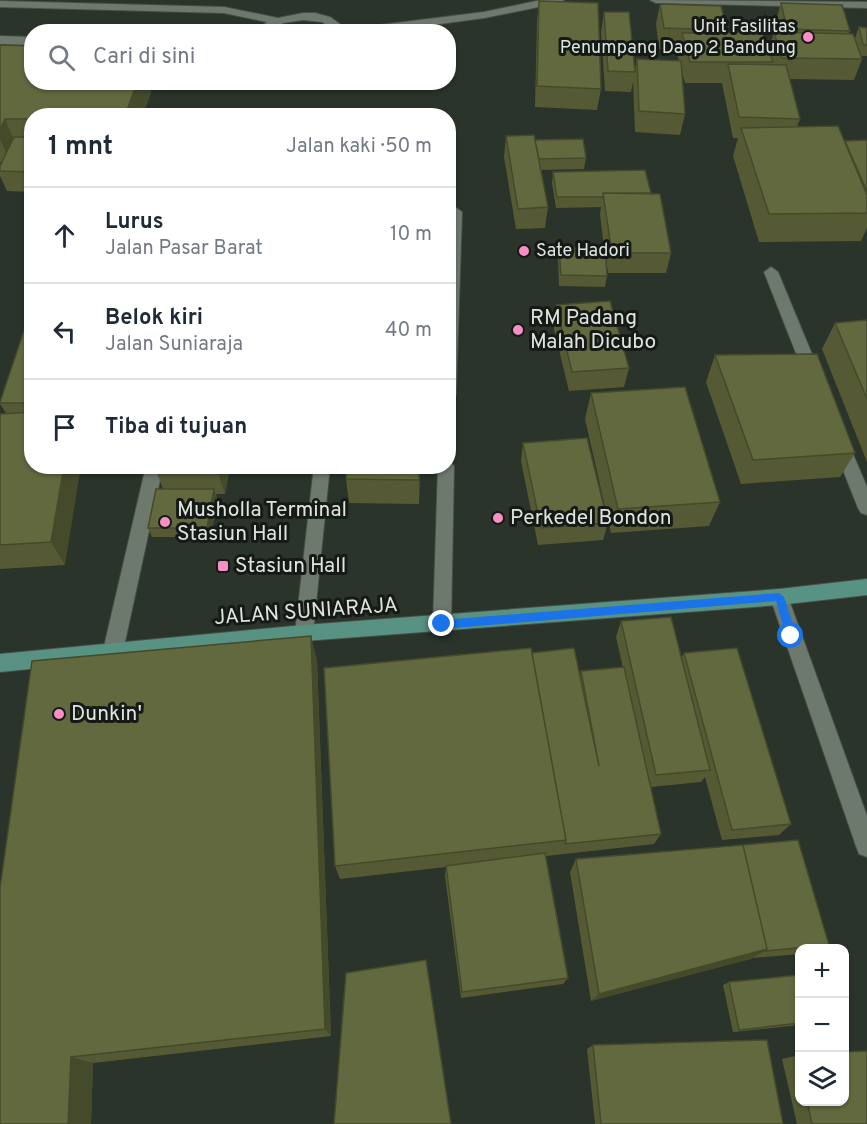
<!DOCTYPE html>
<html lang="id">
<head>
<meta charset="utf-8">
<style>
  :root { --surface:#fff; --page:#f6f6f7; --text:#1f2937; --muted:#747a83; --line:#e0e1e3 }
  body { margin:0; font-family:Overpass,sans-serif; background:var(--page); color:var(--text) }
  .controls { position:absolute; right:18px; bottom:18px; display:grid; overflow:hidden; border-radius:12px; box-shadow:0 2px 4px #0004 }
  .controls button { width:54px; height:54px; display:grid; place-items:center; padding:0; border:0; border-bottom:2px solid var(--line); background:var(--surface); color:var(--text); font:30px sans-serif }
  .stop { position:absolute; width:18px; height:18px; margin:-14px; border:4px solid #1a73e8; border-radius:50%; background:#fff }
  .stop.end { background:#1a73e8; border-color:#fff; box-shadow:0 2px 6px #0008 }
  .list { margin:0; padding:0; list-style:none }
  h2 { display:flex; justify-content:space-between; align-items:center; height:78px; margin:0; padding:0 24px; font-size:26px }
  h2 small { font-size:20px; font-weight:400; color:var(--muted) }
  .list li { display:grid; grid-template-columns:39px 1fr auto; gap:18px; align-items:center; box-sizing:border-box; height:96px; padding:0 24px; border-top:2px solid var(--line) }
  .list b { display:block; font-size:22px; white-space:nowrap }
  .list p { margin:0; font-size:20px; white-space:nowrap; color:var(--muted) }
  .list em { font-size:20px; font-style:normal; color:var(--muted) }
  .icon { flex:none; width:33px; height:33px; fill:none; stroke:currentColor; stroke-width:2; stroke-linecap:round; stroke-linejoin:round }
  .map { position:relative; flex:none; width:867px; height:1124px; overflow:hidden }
  .search { position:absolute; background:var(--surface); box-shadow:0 2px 4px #0004; left:24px; top:24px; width:432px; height:66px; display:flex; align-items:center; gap:15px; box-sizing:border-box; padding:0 21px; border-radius:24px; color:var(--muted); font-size:22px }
  .panel { position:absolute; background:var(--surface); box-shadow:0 2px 4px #0004; left:24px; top:108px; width:432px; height:366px; border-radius:24px }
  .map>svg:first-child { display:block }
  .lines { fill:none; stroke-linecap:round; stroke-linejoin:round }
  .minor-casing { stroke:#484f48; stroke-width:2 }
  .major-casing { stroke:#484f48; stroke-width:2 }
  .minor { fill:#6e796e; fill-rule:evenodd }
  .major { fill:#589282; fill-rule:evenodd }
  .wall { fill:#555a35 }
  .shaded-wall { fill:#454a2b }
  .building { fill:#63693e; stroke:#454a2b; stroke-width:1.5 }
  .route { fill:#1a73e8 }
  .poi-dot { fill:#fa8fc6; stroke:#161a16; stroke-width:2 }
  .labels { text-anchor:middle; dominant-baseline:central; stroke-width:6; stroke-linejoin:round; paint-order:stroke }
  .far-poi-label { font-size:18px; fill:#dee4de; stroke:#161a16; text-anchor:end }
  .poi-label { font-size:21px; fill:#dee4de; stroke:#161a16; text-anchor:start }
  .street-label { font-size:21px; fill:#dee4de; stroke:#161a16 }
</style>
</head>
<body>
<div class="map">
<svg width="867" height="1124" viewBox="0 0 867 1124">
  <rect width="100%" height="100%" fill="#2a342b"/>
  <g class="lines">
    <defs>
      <path id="minor" d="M541,0H564L558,3L484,18L381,32H337L322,22L303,20L283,23L268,32H255L267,22L224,13L0,7V1L224,7L278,18L303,13H315L330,17L347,29L484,12Z
        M650,0L867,2V8L656,3Z
        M0,36L32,37V45L0,44Z
        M448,202L462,212L456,394L454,398L448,400Z
        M771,267L778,272L821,376L819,380H807L805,376L764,272Z
        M839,434L845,435L847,440L867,487V515L861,513L858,508L831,440L833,435Z
        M448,460L454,466L451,624L449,630L442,632L435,630L433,624L438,466H448Z
        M146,466H163L123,651L120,657L113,660L106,657L103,651Z
        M314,466H330L313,633L311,639L304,641L297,639L295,633Z
        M779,589L786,591L788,597L867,816V857L859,854L856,846L770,597L772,591Z"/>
      <path id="major" d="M867,579V595L779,605L304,641L0,672V654L304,625L779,589Z"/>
    </defs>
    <use href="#minor" class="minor-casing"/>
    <use href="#major" class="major-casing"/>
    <use href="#minor" class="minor"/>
    <use href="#major" class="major"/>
  </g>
  <path class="wall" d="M539,1L601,89L597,110L535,107L537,21Z
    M781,3L850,31L848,34L855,38L859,27L867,28V56H861L862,59L854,80L790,79L800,119L797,127L844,141L867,140V228L861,241L759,242L733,156L738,138H733L722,83H685L682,71L685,114L680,135L635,132L633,80L637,59L679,61L677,53L678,49H659L656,24L660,4L727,30L726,32L769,50L774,32H776L775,24Z
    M604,12L635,72L631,92L605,91L601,32Z
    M0,45L32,82L151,92L143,116H32V192L7,191L0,176V166L2,162H0Z
    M506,136L535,140L586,158L584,169L541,170L548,207L545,228L516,229L504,157Z
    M553,172L651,193L671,253L666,273H608L606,260L607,276L605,287L559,286L558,258L559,247L604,248L600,214L601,207L556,208L552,183Z
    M556,305L629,368L624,387L569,391L553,325Z
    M32,307V466L65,565L0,569V414L6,413L0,404V402Z
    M867,320V462L822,349L835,323Z
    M715,355L855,453L840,477L741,484L706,382Z
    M591,393L720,502L709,526L611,533L585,419Z
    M523,443L608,523L603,540L538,545L521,461Z
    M155,466H230L225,494H216L217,499L211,537H152L148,528L163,489L155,468Z
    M420,466L419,504L349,503L346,479Z
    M621,621L681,658L684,653L791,824L779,835L722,840L705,777L701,782L651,787L661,834L654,844L546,856L568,978L563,984L461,998L445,876L446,867L340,879L335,866L532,653L580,676L581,671L623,668L616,637Z
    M317,660L331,1036L93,1063L91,1124H0Z
    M576,859L829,945L822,948H800V954L753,958L591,1001L570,872Z
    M800,975V1025L733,1032L723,985L729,982Z
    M593,1045L783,1124H595L587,1049Z
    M800,1055V1101H844L867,1124H797L782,1059Z"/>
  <path class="shaded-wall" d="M137,82H149L151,92L143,116H125Z
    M5,119L17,147L10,162L0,139V130Z
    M64,466H81L65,565L51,542Z
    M218,466H230L225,494L217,470Z
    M419,466H420L419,504Z
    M214,489L217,499L211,537L207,528Z
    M311,636L317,660L331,1036L325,1029Z
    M767,949L751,959L591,1001L599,994Z
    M71,1057L93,1063L91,1124H68Z"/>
  <path class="building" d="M539,1L598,3L601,89L537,86Z
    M781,3L842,5L850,31L787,29Z
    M660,4L721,6L727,30L664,28Z
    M604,12H629L635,72L608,71Z
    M859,27L867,28V45H863Z
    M762,32L773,62H690L682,33Z
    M774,32L853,34L862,59L782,58Z
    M0,45L32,46V54L28,61H32V82H137L125,116H32V119H5L0,130Z
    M637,59L681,61L685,114L639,111Z
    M728,64L786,65L800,119L739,117Z
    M838,126L867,195V213L769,214L741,128Z
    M534,135L548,207L518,209L506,136Z
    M14,137H32V172L0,171V166Z
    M583,139L586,158L539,159L535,140Z
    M867,140V191L845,141Z
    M645,170L651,193H603V197H557L553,172Z
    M603,193L660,194L671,253H612Z
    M559,247L605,248L607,276L561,275Z
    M610,301L629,368L572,372L556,305Z
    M32,307V403H0V402Z
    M867,320V399L835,323Z
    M817,354L855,453L753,460L715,355Z
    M685,387L720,502L618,509L591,393Z
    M32,412V466H64L51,542L0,545V414Z
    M587,438L608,523L541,528L523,443Z
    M155,466H218L217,470L155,468Z
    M347,466H419V480L346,479Z
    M156,489H214L207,528H148Z
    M671,617L710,770L656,775L621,621Z
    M311,636L325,1029L71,1057L68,1124H0V888L32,661Z
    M531,648L566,840L335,866L324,668Z
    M574,648L599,766L581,671L624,667L661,834L565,844L566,840L532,653Z
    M737,648L791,824L732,830L684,653Z
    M798,840L829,945L765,951L767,949L743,845Z
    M743,845L767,949L599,994L576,859Z
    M545,853L568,978L462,992L446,866Z
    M426,960L451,1124H334L346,973Z
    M800,975V1023L739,1030L729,982Z
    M767,1040L783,1124H601L593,1045Z
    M867,1051V1124H812L807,1101H844V1052Z
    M800,1055V1071L796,1056Z"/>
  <path class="route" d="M779,593L784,597L797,636L791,640L786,636L776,601L442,629L437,624L442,620Z"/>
  <g class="poi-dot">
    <circle cx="808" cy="37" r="6"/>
    <circle cx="524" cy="251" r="6"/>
    <circle cx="518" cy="330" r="6"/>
    <circle cx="498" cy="518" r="6"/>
    <circle cx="165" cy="522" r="6"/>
    <rect x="217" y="560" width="12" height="12" rx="3"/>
    <circle cx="59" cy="714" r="6"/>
  </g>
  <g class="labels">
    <g class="far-poi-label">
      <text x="796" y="27">Unit Fasilitas<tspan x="796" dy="21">Penumpang Daop 2 Bandung</tspan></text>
      <text x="536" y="251" text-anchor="start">Sate Hadori</text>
    </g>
    <g class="poi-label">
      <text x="530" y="318">RM Padang<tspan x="530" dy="24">Malah Dicubo</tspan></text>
      <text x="177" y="510">Musholla Terminal<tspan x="177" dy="24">Stasiun Hall</tspan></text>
      <text x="510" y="518">Perkedel Bondon</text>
      <text x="235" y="566">Stasiun Hall</text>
      <text x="71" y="714">Dunkin'</text>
    </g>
    <g class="street-label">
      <text transform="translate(306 612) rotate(-4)">JALAN SUNIARAJA</text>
    </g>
  </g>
</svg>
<div class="controls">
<button>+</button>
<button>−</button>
<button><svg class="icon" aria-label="layers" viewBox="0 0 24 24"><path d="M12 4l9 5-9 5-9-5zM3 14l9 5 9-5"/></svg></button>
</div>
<div class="stop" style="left:791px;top:636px"></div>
<div class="stop end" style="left:442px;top:624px"></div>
<div class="search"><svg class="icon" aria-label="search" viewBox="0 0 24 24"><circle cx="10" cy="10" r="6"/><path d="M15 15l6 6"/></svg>Cari di sini</div>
<section class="panel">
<h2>1 mnt<small>Jalan kaki · 50 m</small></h2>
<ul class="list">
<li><svg class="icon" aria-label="ahead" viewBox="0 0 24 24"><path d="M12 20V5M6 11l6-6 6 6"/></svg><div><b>Lurus</b><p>Jalan Pasar Barat</p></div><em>10 m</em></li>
<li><svg class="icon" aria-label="left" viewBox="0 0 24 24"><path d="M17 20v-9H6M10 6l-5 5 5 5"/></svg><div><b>Belok kiri</b><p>Jalan Suniaraja</p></div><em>40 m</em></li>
<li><svg class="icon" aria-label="arrive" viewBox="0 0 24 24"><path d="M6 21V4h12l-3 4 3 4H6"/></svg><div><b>Tiba di tujuan</b></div></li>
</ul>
</section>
</div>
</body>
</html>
